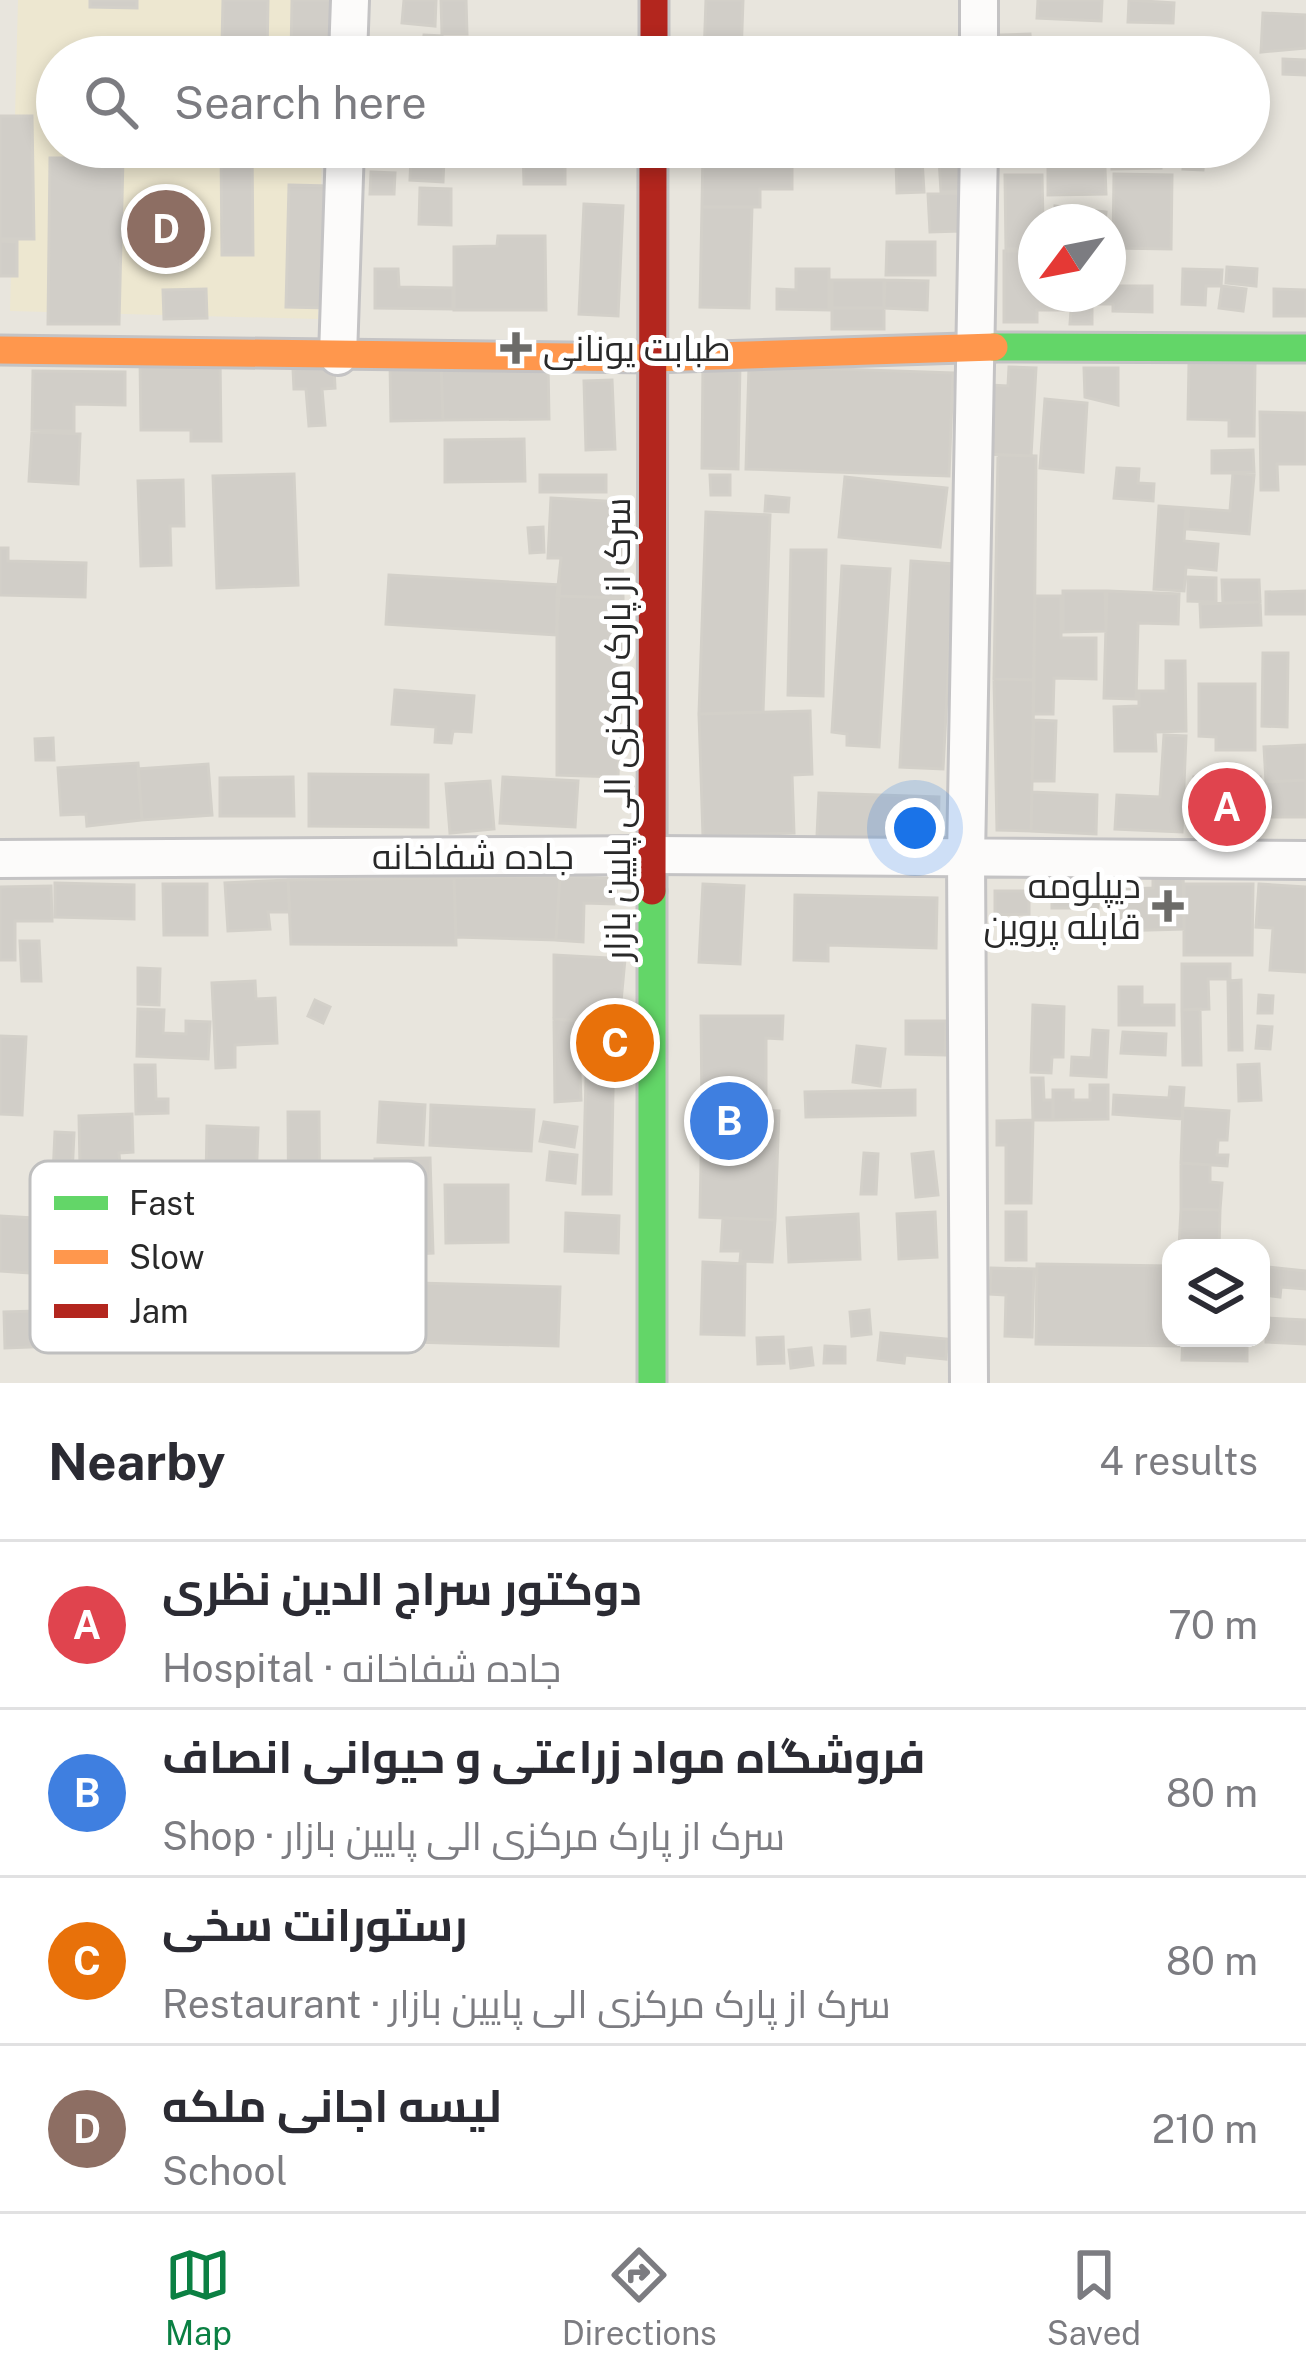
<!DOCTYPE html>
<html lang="en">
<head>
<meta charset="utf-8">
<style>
  :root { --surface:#fff; --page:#f2f2f3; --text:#2b2b33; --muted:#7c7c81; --line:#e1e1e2; --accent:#0b8043 }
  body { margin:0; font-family:"Public Sans",Cairo,sans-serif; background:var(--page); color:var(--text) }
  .controls { position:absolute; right:36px; bottom:36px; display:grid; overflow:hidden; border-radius:24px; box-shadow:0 6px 18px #0003 }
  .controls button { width:108px; height:108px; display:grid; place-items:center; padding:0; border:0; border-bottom:3px solid var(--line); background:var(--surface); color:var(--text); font:60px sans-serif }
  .compass { position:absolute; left:1018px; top:204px; width:108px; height:108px; border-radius:50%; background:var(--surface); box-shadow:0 6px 18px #0003; rotate:238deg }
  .you { position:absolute; left:915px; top:828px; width:42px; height:42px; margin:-30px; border:9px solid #fff; border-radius:50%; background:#1a73e8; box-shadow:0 0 0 18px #1a73e833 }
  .badge { display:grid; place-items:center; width:78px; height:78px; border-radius:50%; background:var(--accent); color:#fff; font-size:39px; font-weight:700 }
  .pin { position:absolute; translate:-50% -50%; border:6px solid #fff; box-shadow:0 3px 12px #0006 }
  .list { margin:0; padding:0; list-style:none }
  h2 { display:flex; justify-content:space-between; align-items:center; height:156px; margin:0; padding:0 48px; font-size:51px }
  h2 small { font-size:39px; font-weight:400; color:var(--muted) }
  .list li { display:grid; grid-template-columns:78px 1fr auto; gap:36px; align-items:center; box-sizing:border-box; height:168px; padding:0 48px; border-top:3px solid var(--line) }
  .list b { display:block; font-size:45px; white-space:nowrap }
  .list p { margin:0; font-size:39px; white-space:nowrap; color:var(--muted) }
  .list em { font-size:39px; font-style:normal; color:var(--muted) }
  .icon { flex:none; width:66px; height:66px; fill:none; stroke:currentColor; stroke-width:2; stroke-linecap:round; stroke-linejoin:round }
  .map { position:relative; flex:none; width:1306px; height:1383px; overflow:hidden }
  .search { position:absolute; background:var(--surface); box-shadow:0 6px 18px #0003; left:36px; right:36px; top:36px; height:132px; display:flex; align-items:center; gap:30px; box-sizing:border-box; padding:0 42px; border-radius:66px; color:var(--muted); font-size:45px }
  .sheet { height:828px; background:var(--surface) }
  nav { display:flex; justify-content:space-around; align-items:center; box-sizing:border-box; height:168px; border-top:3px solid var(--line); background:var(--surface); font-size:33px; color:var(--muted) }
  nav a { display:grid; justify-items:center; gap:6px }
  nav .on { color:var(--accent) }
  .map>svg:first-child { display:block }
  .education { fill:#ede7d0 }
  .building { fill:#d1cec8; stroke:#d3d0c9; stroke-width:3 }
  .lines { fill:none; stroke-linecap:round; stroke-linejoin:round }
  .street-casing { stroke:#c4c3c4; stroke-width:42 }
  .fast-casing { stroke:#c4c3c4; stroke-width:33 }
  .slow-casing { stroke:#c4c3c4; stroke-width:33 }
  .jam-casing { stroke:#c4c3c4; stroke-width:33 }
  .street { stroke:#fcfbfa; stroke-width:36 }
  .fast { stroke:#63d668; stroke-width:27 }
  .slow { stroke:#ff974d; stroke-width:27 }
  .jam { stroke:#b3261e; stroke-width:27 }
  .poi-dot { fill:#6c6b68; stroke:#fff; stroke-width:4.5 }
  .labels { text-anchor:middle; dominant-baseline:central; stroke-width:10; stroke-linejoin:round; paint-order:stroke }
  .poi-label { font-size:36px; fill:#292929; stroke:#fff; text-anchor:start }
  .street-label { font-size:36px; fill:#292929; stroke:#fff }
  .key { fill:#fff; stroke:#bfbfbf; stroke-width:3 }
  .key-label { font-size:33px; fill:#292929 }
</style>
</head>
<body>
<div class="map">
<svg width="1306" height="1383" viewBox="0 0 1306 1383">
  <rect width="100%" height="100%" fill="#e8e5dd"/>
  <path class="education" d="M18,0H326L325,57H57V147H322L318,319L10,311Z"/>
  <path class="building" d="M90,0H137V8L90,7Z
    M223,0H268L267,57H194V44L222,45Z
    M292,0H338L337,57H291Z
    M404,0H436L435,26L402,23Z
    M441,0H466L467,34H442Z
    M706,0H743L741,57H704Z
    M1038,0H1102L1101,21L1037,18Z
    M1129,0L1174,3L1173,23L1128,22Z
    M1263,13L1306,15V48L1261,52Z
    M1030,34L1032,57H1002L1001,35Z
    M424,35L442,36L441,56L422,54Z
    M576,40L577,57H514L513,41Z
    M1184,43L1229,44V57H1184Z
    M923,44V57H863V45Z
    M811,47L847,48V57H810Z
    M1283,59L1306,60V75L1283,74Z
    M0,116H32L34,239H0Z
    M221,147H252L253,255H222Z
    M523,147H565V184H524Z
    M990,147H1033L1032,166L989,163Z
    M1049,147H1083V155H1049Z
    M1112,147H1161V168L1112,169Z
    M1185,147H1205L1203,170L1183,169Z
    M703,151L792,152V189H760V207H702Z
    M960,156L962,191L941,192L939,158Z
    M411,157L444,158L443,182L410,180Z
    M50,158H123L119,324H48Z
    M922,159L924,192L897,193L896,160Z
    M1048,169H1105L1106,194L1048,195Z
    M371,172L395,173L394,194H370Z
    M1114,174L1172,175L1171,249L1113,248Z
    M1005,175H1042L1043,222H1036V249H1006Z
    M289,185L330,186L328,308L286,307Z
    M420,188L451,189V225L419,224Z
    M958,193L960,231L930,232L928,194Z
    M584,204L623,206L618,316L579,314Z
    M1055,206L1106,212L1105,222H1054Z
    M702,207H752L749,308L700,307Z
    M498,236H545L546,310H454V247L497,246Z
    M0,241L17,242V276H0Z
    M887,242H935V275H886Z
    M1004,251H1036V294H1092V324H1070L1071,310H1037V322H1004Z
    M1108,264H1116V286H1152V312L1113,311V304H1096V294H1108Z
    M1227,267L1257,269L1256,286L1226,283Z
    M375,269H398L399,287L453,288V309L375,308Z
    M796,269H829V310L777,309V289L796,290Z
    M1183,269L1222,270L1221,286H1206L1205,305L1182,304Z
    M832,280H884V308H832Z
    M885,280L928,281L927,310L884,308Z
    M1222,286L1246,289L1243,311L1219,308Z
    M206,289L207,318L164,319L163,290Z
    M1274,289L1306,290V316H1274Z
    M832,308H884V329H832Z
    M220,358L221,441H191V430H141L140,359Z
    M441,361L548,364L549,419L443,420Z
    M441,361L443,420L391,421L390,362Z
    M703,363L740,364L738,469L702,468Z
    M1189,363L1255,364L1254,436H1229V420L1188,419Z
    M334,366L335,388L322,389L325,425L309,426L306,389H294L293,369Z
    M749,366L953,373L949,476L746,469Z
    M1009,367L1036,368L1031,456L987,454L991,385L1008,386Z
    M1084,368H1118V405L1085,397Z
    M33,371L125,372V405L74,404V431L32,430Z
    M612,380L615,449L586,450L584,381Z
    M1045,399L1087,403L1083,472L1040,468Z
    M1260,412L1306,413V464H1277L1278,490H1261Z
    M32,432L80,434L78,484L29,481Z
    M524,439L525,481L445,482V440Z
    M1253,450L1254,472L1212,473V451Z
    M998,455L1036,456L1034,680L994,679Z
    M1117,468L1139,469L1138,483L1154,484L1153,501L1114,498Z
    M1233,473L1254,475L1249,534L1187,529L1189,508L1230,511Z
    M294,474L298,585L217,588L213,476Z
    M540,475H606V492H540Z
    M710,475H730V495H711Z
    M845,477L947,488L940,547L839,537Z
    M183,480L184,526H170L171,565L141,566L138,481Z
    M766,496L789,498L788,512L765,511Z
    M551,498L621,502L623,598L557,596L561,558H548Z
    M1159,506L1186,508L1184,541L1218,544L1216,570L1186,567L1184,591L1154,589Z
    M706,512L770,515L763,712L699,714Z
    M543,527L544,552L530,553L528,528Z
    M0,548H8V561L86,563L85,597L0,595Z
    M791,550H826L823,696L788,695Z
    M911,561L954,564L943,769L900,767Z
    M842,566L890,569L879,747L847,745V734L832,732Z
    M389,575L560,585L556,635L386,624Z
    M1188,577L1216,578V602L1188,601Z
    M1222,580H1259L1260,602L1223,603Z
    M1063,591H1105L1106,631L1063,632Z
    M1107,591L1179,594L1178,624L1138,623L1136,699L1104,698Z
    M1306,591V614H1266V592Z
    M557,596L623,598L618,777L557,775Z
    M1035,596H1061V638H1096V679L1054,678L1053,714H1033Z
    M1260,602L1261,625L1201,627L1200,604Z
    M1263,653H1288L1287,727L1262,726Z
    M1166,661H1185L1186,731L1155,732L1156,751H1115L1114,707L1139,706V691H1166Z
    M994,679L1034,680L1031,831L997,830Z
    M1199,684H1255V750H1216V737L1199,736Z
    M395,690L474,696L471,732L453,731L451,743L435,742L436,727L392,724Z
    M810,711L812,774L792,775L794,833L703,836L699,714Z
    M1034,720L1056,721L1054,781H1032Z
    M1164,735L1186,736L1182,832L1115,829L1117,795L1160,797Z
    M53,738L54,760H36L35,739Z
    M1306,745V780L1266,782L1264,747Z
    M138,763L142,820L87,826L86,814L61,815L58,768Z
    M208,764L212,815L142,820L138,769Z
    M309,774L428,775V827L309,826Z
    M293,777L294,816H220V778Z
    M503,777L578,781L575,827L500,823Z
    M1194,777H1260V825H1194Z
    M1306,780V817H1266V782Z
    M490,781L494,829L450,833L446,784Z
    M1032,792L1097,795L1096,834L1031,831Z
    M819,793L939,797L938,840L817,836Z
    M1183,870L1184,929L1114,931L1112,890L1153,888V871Z
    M560,876L618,879L614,904L584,903L583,942L556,940Z
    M560,876L556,940L456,937L454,878Z
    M454,878L456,945L291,944L288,880Z
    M288,880L290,912H268L270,929L228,931L225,883Z
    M55,883L134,885V919L55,917Z
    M163,884H207V935H164Z
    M703,884L744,886L740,964L699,962Z
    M1052,884H1098V908H1052Z
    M1184,884H1253L1252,955H1184Z
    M1259,884L1306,887V972L1270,970L1273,928L1256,927Z
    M51,886L52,921H15V960H0V887Z
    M995,891H1029V914L995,915Z
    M795,895L937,898L936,948L828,945V961L794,960Z
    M20,941H39L41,981H22Z
    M554,955L625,959L619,1023L554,1019Z
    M1182,964H1230V979H1208L1209,1009L1182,1010Z
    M138,968L160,969L159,1005L138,1004Z
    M1241,980L1242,1050H1229L1228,981Z
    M255,981L256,999L275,998L277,1043L235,1045V1067L216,1068L212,983Z
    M1119,987H1142V1005H1174V1025H1119Z
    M1259,995L1273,996L1272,1013H1258Z
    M315,1000L330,1007L323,1023L308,1016Z
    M1033,1005L1064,1007L1063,1057H1052L1051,1073L1031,1072Z
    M138,1009L164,1010L163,1033L186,1034V1021L210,1022L208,1059L137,1056Z
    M1200,1009L1201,1065H1183L1182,1010Z
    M701,1016H783L782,1039L766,1038V1109H702Z
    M554,1019L578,1021L581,1100L555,1102Z
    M906,1021H946L945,1055L906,1054Z
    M1258,1026L1272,1027L1270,1049L1256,1048Z
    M1093,1030L1108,1031L1106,1077L1071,1075L1072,1057L1091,1058Z
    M1123,1032L1166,1034L1165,1055L1121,1053Z
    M0,1036L26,1037L22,1115L0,1114Z
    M587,1039L614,1040L611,1194H583Z
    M857,1046L885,1049L880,1086L853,1082Z
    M1259,1064L1261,1100L1239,1101L1238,1065Z
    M135,1065H155L156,1099H168V1113L136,1114Z
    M1032,1078H1043L1044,1100H1053V1120H1033Z
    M1090,1085H1108V1119L1053,1120V1090H1073V1100H1090Z
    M1170,1087L1184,1088L1182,1119L1113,1114L1114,1095L1169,1098Z
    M915,1090V1115L806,1117L805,1092Z
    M380,1102L425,1105L423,1145L378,1142Z
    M431,1105L534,1110L531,1151L430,1145Z
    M1183,1108L1229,1111L1227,1140H1218L1217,1155H1228L1227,1166L1181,1163Z
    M702,1109L779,1111L775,1220L700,1217Z
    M288,1112H319L320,1239H289Z
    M132,1114L133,1152L119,1153L120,1165L80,1166L79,1116Z
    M1033,1120L1031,1203H1006V1145H997V1121Z
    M544,1122L577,1127L574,1147L540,1141Z
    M207,1126L258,1128L256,1184L206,1182Z
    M55,1132L74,1133L72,1176L53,1175Z
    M550,1152L577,1155L575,1183L547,1180Z
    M933,1152L938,1195L916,1197L912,1154Z
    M864,1153L878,1154L876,1194H861Z
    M430,1158L433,1253L375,1256V1159Z
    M1181,1163L1210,1165V1182L1222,1183L1220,1210L1181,1209Z
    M445,1185H508V1242L446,1243Z
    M1181,1209L1220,1210L1219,1248H1179Z
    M935,1212L937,1257L899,1259L897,1214Z
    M1006,1212H1026V1260H1006Z
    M566,1213L619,1216L618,1253L565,1251Z
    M858,1214L860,1259L789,1262L787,1218Z
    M0,1216L33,1218L29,1273L0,1271Z
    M723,1218L775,1220L772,1262L740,1261L741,1251H721Z
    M703,1262L745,1264L744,1335L701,1334Z
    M1037,1264L1171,1266V1338H1178L1179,1346L1036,1344Z
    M1267,1267L1306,1271V1289L1281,1287L1280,1297L1264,1295Z
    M991,1268L1034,1269L1032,1337L1005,1336L1006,1295L990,1294Z
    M54,1275L56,1346L5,1348L4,1312L38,1311L37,1276Z
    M379,1282L560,1287L558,1346L377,1341Z
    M869,1310L871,1334L852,1336L850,1312Z
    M1267,1318L1306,1320V1344L1266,1342Z
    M881,1333L947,1339L946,1359L905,1355L904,1363L878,1360Z
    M783,1337L784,1363L758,1364L757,1338Z
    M1183,1338L1247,1339V1361L1182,1360Z
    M825,1346L845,1347V1363H824Z
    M811,1348L813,1365L791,1368L789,1350Z"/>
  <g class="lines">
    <defs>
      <path id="street" d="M348,57L350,0
        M979,57V0
        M338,356L345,147
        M0,859L653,855L1306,860
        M969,1383L966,857L979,147"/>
      <path id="fast" d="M994,347L1306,348
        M652,1383V891"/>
      <path id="slow" d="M0,350L653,358L994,347"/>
      <path id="jam" d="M654,0V57
        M652,891L653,147"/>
    </defs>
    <use href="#street" class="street-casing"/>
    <use href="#fast" class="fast-casing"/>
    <use href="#slow" class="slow-casing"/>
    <use href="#jam" class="jam-casing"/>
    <use href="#street" class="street"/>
    <use href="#fast" class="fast"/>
    <use href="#slow" class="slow"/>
    <use href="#jam" class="jam"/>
  </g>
  <g class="poi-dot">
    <path d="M510 330h12v12h12v12h-12v12h-12v-12h-12v-12h12z"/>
    <path d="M1162 888h12v12h12v12h-12v12h-12v-12h-12v-12h12z"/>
  </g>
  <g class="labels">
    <g class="poi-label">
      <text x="543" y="348">طبابت یونانی</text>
      <text x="1141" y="885" text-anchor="end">دیپلومه<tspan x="1141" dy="41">قابله پروین</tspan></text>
    </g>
    <g class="street-label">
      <text transform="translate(617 729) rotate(-90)">سرک از پارک مرکزی الی پایین بازار</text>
      <text x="473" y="856">جاده شفاخانه</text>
    </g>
  </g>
  <rect x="30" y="1161" width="396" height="192" rx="18" class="key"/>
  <rect x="54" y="1196" width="54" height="14" fill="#63d668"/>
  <rect x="54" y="1250" width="54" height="14" fill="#ff974d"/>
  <rect x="54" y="1304" width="54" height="14" fill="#b3261e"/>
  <g class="key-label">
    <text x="129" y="1215">Fast</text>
    <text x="129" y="1269">Slow</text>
    <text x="129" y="1323">Jam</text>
  </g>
</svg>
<div class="controls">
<button><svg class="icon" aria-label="layers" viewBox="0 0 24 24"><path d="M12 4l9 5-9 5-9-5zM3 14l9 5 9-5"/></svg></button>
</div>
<svg class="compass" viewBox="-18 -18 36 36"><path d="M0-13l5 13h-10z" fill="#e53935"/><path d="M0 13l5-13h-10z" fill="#7c7c81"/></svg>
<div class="you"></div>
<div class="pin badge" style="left:1227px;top:807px;background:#e0444e">A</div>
<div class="pin badge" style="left:729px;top:1121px;background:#3f7fe0">B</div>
<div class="pin badge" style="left:615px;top:1043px;background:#e8710a">C</div>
<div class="pin badge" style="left:166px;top:229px;background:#8d6e63">D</div>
<div class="search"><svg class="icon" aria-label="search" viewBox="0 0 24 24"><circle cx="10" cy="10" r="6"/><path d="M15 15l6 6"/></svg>Search here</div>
</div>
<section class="sheet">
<h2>Nearby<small>4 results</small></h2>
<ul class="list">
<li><span class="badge" style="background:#e0444e">A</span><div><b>دوکتور سراج الدین نظری</b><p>Hospital · جاده شفاخانه</p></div><em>70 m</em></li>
<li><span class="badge" style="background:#3f7fe0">B</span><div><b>فروشگاه مواد زراعتی و حیوانی انصاف</b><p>Shop · سرک از پارک مرکزی الی پایین بازار</p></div><em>80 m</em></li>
<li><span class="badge" style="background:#e8710a">C</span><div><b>رستورانت سخی</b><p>Restaurant · سرک از پارک مرکزی الی پایین بازار</p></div><em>80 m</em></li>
<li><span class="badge" style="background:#8d6e63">D</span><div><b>لیسه اجانی ملکه</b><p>School</p></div><em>210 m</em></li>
</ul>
</section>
<nav>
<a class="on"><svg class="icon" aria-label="map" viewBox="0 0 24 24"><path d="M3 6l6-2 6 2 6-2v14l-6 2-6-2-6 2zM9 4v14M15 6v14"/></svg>Map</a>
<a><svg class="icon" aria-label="directions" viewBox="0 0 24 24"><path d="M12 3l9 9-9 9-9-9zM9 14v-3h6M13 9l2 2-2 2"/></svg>Directions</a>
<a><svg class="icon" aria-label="saved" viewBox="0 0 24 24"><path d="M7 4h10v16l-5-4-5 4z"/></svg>Saved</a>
</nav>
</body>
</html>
